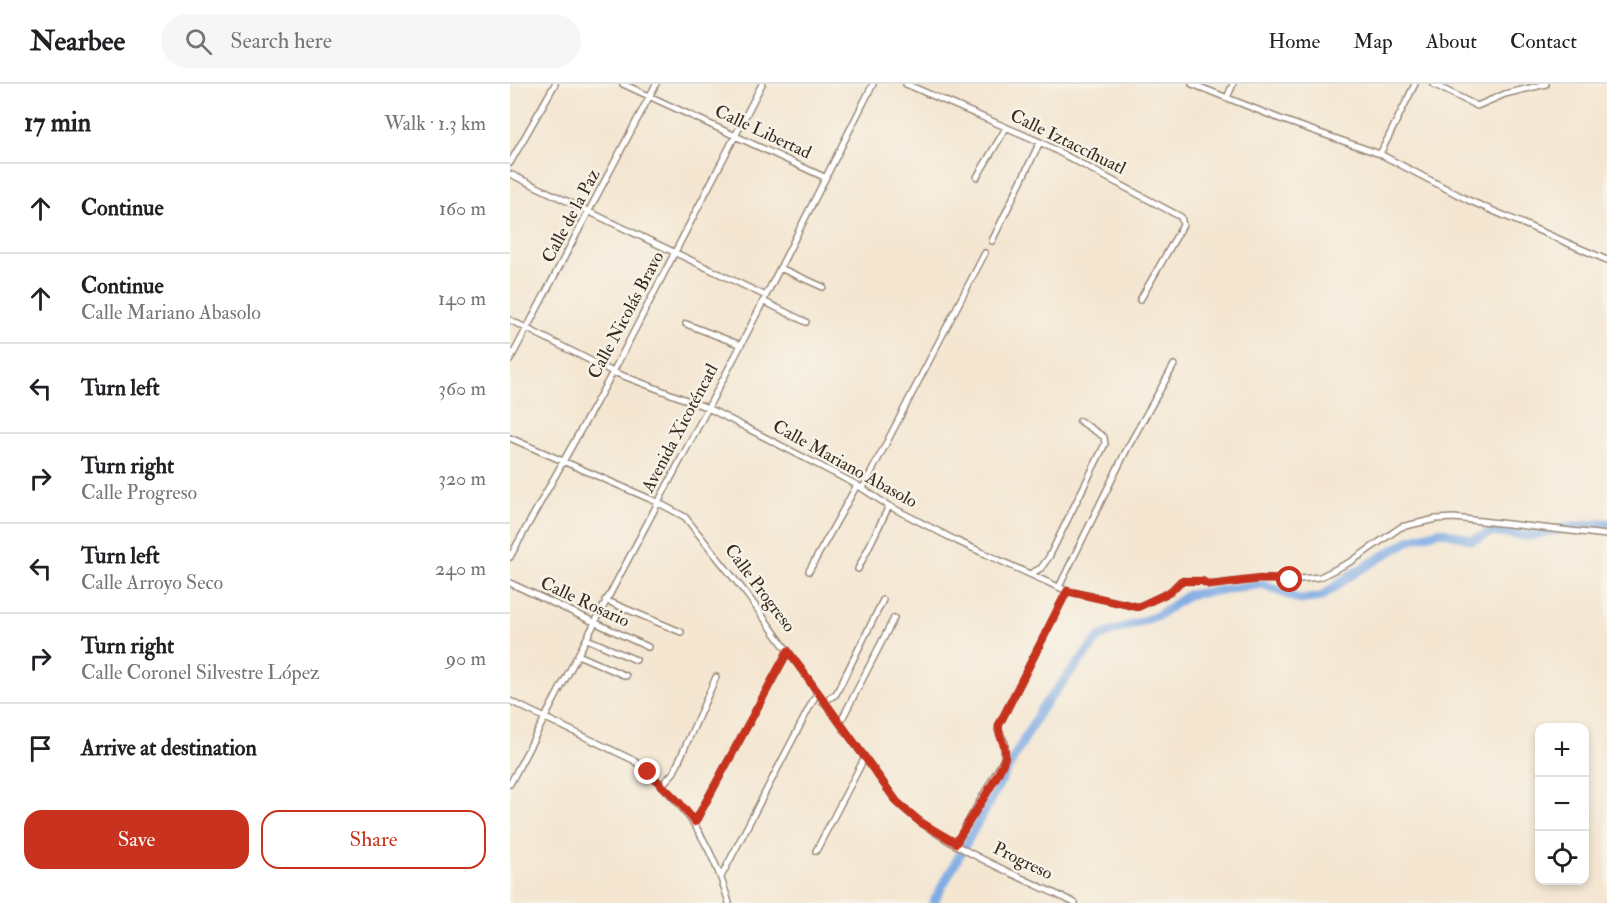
<!DOCTYPE html>
<html lang="en">
<head>
<meta charset="utf-8">
<style>
  :root { --surface:#fff; --page:#f6f6f6; --text:#202124; --muted:#757577; --line:#e0e0e0; --accent:#c8321e }
  body { margin:0; font-family:"IM FELL Double Pica",serif; background:var(--page); color:var(--text) }
  .controls { position:absolute; right:18px; bottom:18px; display:grid; overflow:hidden; border-radius:12px; box-shadow:0 3px 9px #0003 }
  .controls button { width:54px; height:54px; display:grid; place-items:center; padding:0; border:0; border-bottom:2px solid var(--line); background:var(--surface); color:var(--text); font:30px sans-serif }
  .stop { position:absolute; width:18px; height:18px; margin:-14px; border:4px solid #c8321e; border-radius:50%; background:#fff }
  .stop.end { background:#c8321e; border-color:#fff; box-shadow:0 2px 6px #0008 }
  .list { margin:0; padding:0; list-style:none }
  h2 { display:flex; justify-content:space-between; align-items:center; height:78px; margin:0; padding:0 24px; font-size:26px }
  h2 small { font-size:20px; font-weight:400; color:var(--muted) }
  .list li { display:grid; grid-template-columns:39px 1fr auto; gap:18px; align-items:center; box-sizing:border-box; height:90px; padding:0 24px; border-top:2px solid var(--line) }
  .list b { display:block; font-size:22px; white-space:nowrap }
  .list p { margin:0; font-size:20px; white-space:nowrap; color:var(--muted) }
  .list em { font-size:20px; font-style:normal; color:var(--muted) }
  .actions { display:flex; gap:12px; padding:18px 24px }
  .actions a { flex:1; padding:14px 0; border:2px solid var(--accent); border-radius:18px; text-align:center; font-size:21px; color:var(--accent) }
  .actions .main { background:var(--accent); color:#fff }
  .icon { flex:none; width:33px; height:33px; fill:none; stroke:currentColor; stroke-width:2; stroke-linecap:round; stroke-linejoin:round }
  .map { position:relative; flex:none; width:1097px; height:819px; overflow:hidden }
  header { display:flex; align-items:center; gap:36px; box-sizing:border-box; height:84px; padding:0 30px; background:var(--surface); border-bottom:2px solid var(--line) }
  header strong { font-size:28px }
  nav { display:flex; gap:33px; margin-inline-start:auto; font-size:21px }
  .search { width:420px; height:54px; background:var(--page); display:flex; align-items:center; gap:15px; box-sizing:border-box; padding:0 21px; border-radius:33px; color:var(--muted); font-size:22px }
  main { display:flex }
  aside { flex:1; background:var(--surface) }
  .map>svg:first-child { display:block }
  .lines { fill:none; stroke-linecap:round; stroke-linejoin:round }
  .river { stroke:#7aa8e3; stroke-width:9 }
  .minor-casing { stroke:#988878; stroke-width:8 }
  .minor { stroke:#fff; stroke-width:5 }
  .route { stroke:#c8321e; stroke-width:8 }
  .labels { text-anchor:middle; dominant-baseline:central; stroke-width:5; stroke-linejoin:round; paint-order:stroke }
  .street-label { font-size:18px; fill:#3b2a1e; stroke:#f7f3e8 }
</style>
</head>
<body>
<header>
<strong>Nearbee</strong>
<div class="search"><svg class="icon" aria-label="search" viewBox="0 0 24 24"><circle cx="10" cy="10" r="6"/><path d="M15 15l6 6"/></svg>Search here</div>
<nav><a>Home</a><a>Map</a><a>About</a><a>Contact</a></nav>
</header>
<main>
<aside>
<h2>17 min<small>Walk · 1.3 km</small></h2>
<ul class="list">
<li><svg class="icon" aria-label="ahead" viewBox="0 0 24 24"><path d="M12 20V5M6 11l6-6 6 6"/></svg><div><b>Continue</b></div><em>160 m</em></li>
<li><svg class="icon" aria-label="ahead" viewBox="0 0 24 24"><path d="M12 20V5M6 11l6-6 6 6"/></svg><div><b>Continue</b><p>Calle Mariano Abasolo</p></div><em>140 m</em></li>
<li><svg class="icon" aria-label="left" viewBox="0 0 24 24"><path d="M17 20v-9H6M10 6l-5 5 5 5"/></svg><div><b>Turn left</b></div><em>360 m</em></li>
<li><svg class="icon" aria-label="right" viewBox="0 0 24 24"><path d="M7 20v-9h11M14 6l5 5-5 5"/></svg><div><b>Turn right</b><p>Calle Progreso</p></div><em>320 m</em></li>
<li><svg class="icon" aria-label="left" viewBox="0 0 24 24"><path d="M17 20v-9H6M10 6l-5 5 5 5"/></svg><div><b>Turn left</b><p>Calle Arroyo Seco</p></div><em>240 m</em></li>
<li><svg class="icon" aria-label="right" viewBox="0 0 24 24"><path d="M7 20v-9h11M14 6l5 5-5 5"/></svg><div><b>Turn right</b><p>Calle Coronel Silvestre López</p></div><em>90 m</em></li>
<li><svg class="icon" aria-label="arrive" viewBox="0 0 24 24"><path d="M6 21V4h12l-3 4 3 4H6"/></svg><div><b>Arrive at destination</b></div></li>
</ul>
<div class="actions"><a class="main">Save</a><a>Share</a></div>
</aside>
<div class="map">
<svg width="1097" height="819" viewBox="0 0 1097 819">
  <rect width="100%" height="100%" fill="#f7f3e8"/>
  <filter id="ink" filterUnits="userSpaceOnUse"><feTurbulence type="fractalNoise" baseFrequency=".0167" numOctaves="2"/><feDisplacementMap in="SourceGraphic" scale="12" xChannelSelector="R" yChannelSelector="G"/><feConvolveMatrix kernelMatrix="1 2 1 2 8 2 1 2 1" color-interpolation-filters="sRGB"/></filter>
  <filter id="wash" filterUnits="userSpaceOnUse"><feTurbulence type="fractalNoise" baseFrequency=".008" numOctaves="4" result="noise"/><feDisplacementMap in="SourceGraphic" scale="24" xChannelSelector="R" yChannelSelector="G"/><feGaussianBlur stdDeviation="1.35" result="paint"/><feColorMatrix in="noise" values="0 0 0 0 0 0 0 0 0 0 0 0 0 0 0 0 0 1.4 0 .05"/><feComposite in="paint" operator="in"/></filter>
  <g filter="url(#wash)">
    <rect width="100%" height="100%" fill="#f4e6d1"/>
    <g class="lines">
      <path class="river" d="M423,819L531,625L590,552L649,531L678,511L753,500L790,516L811,513L841,491L902,455L931,447L962,456L983,448L1018,452L1061,443L1097,439"/>
    </g>
  </g>
  <g filter="url(#ink)">
    <g class="lines">
      <defs>
        <path id="minor" d="M113,0L314,93
          M396,0L530,58L671,133L673,141L630,216
          M682,0L773,36L870,70L958,116L1097,176
          M923,0L967,22L995,10L1036,0
          M717,14L723,0
          M870,70L905,0
          M0,79L45,0
          M0,90L256,212
          M467,93L496,44
          M482,157L530,58
          M270,184L313,203
          M253,217L296,238
          M0,236L103,288L198,324L347,401L379,422L447,457L557,507L628,523L660,508L671,497H692L700,501L750,495L780,496L810,493L842,477L891,443L926,435L944,434L1097,451
          M176,240L231,261
          M0,276L146,0
          M0,354L147,418L175,433L238,512L387,718C435,764 505,790 565,819
          M353,404L475,169
          M0,473L103,288L252,0
          M348,485L379,422
          M299,487L347,401
          M520,490L531,484L539,473L595,360L594,353L570,337
          M0,499L138,563
          M549,503L618,363L664,281
          M95,516L171,548
          M77,555L126,576
          M68,571L116,592
          M0,617L123,676C174,716 201,757 219,819
          M313,618L326,610L373,516
          M330,639L384,534
          M0,700L231,261L363,0
          M152,701L164,688L206,593
          M185,738L278,567
          M446,759L494,675L495,659L488,646L489,641L557,507
          M306,767L355,673
          M211,793L307,609"/>
      </defs>
      <use href="#minor" class="minor-casing"/>
      <use href="#minor" class="minor"/>
    </g>
  </g>
  <g class="lines" filter="url(#ink)">
    <path class="route" d="M138,688L169,718L185,738L278,567L387,718L410,738L446,759C456,741 492,689 495,673C497,660 487,652 489,641L557,507L628,523L660,508L671,497H692L700,501L750,495L780,496"/>
  </g>
  <g class="labels">
    <g class="street-label">
      <text transform="translate(253 48) rotate(25)">Calle Libertad</text>
      <text transform="translate(558 58) rotate(26)">Calle Iztaccíhuatl</text>
      <text transform="translate(61 132) rotate(-62)">Calle de la Paz</text>
      <text transform="translate(116 231) rotate(-62)">Calle Nicolás Bravo</text>
      <text transform="translate(170 344) rotate(-62)">Avenida Xicoténcatl</text>
      <text transform="translate(335 380) rotate(29)">Calle Mariano Abasolo</text>
      <text transform="translate(250 504) rotate(53)">Calle Progreso</text>
      <text transform="translate(75 518) rotate(25)">Calle Rosario</text>
      <text transform="translate(513 777) rotate(26)">Progreso</text>
    </g>
  </g>
</svg>
<div class="controls">
<button>+</button>
<button>−</button>
<button><svg class="icon" aria-label="locate" viewBox="0 0 24 24"><circle cx="12" cy="12" r="6"/><path d="M12 2v4M12 18v4M2 12h4M18 12h4"/></svg></button>
</div>
<div class="stop" style="left:780px;top:496px"></div>
<div class="stop end" style="left:138px;top:688px"></div>
</div>
</main>
</body>
</html>
